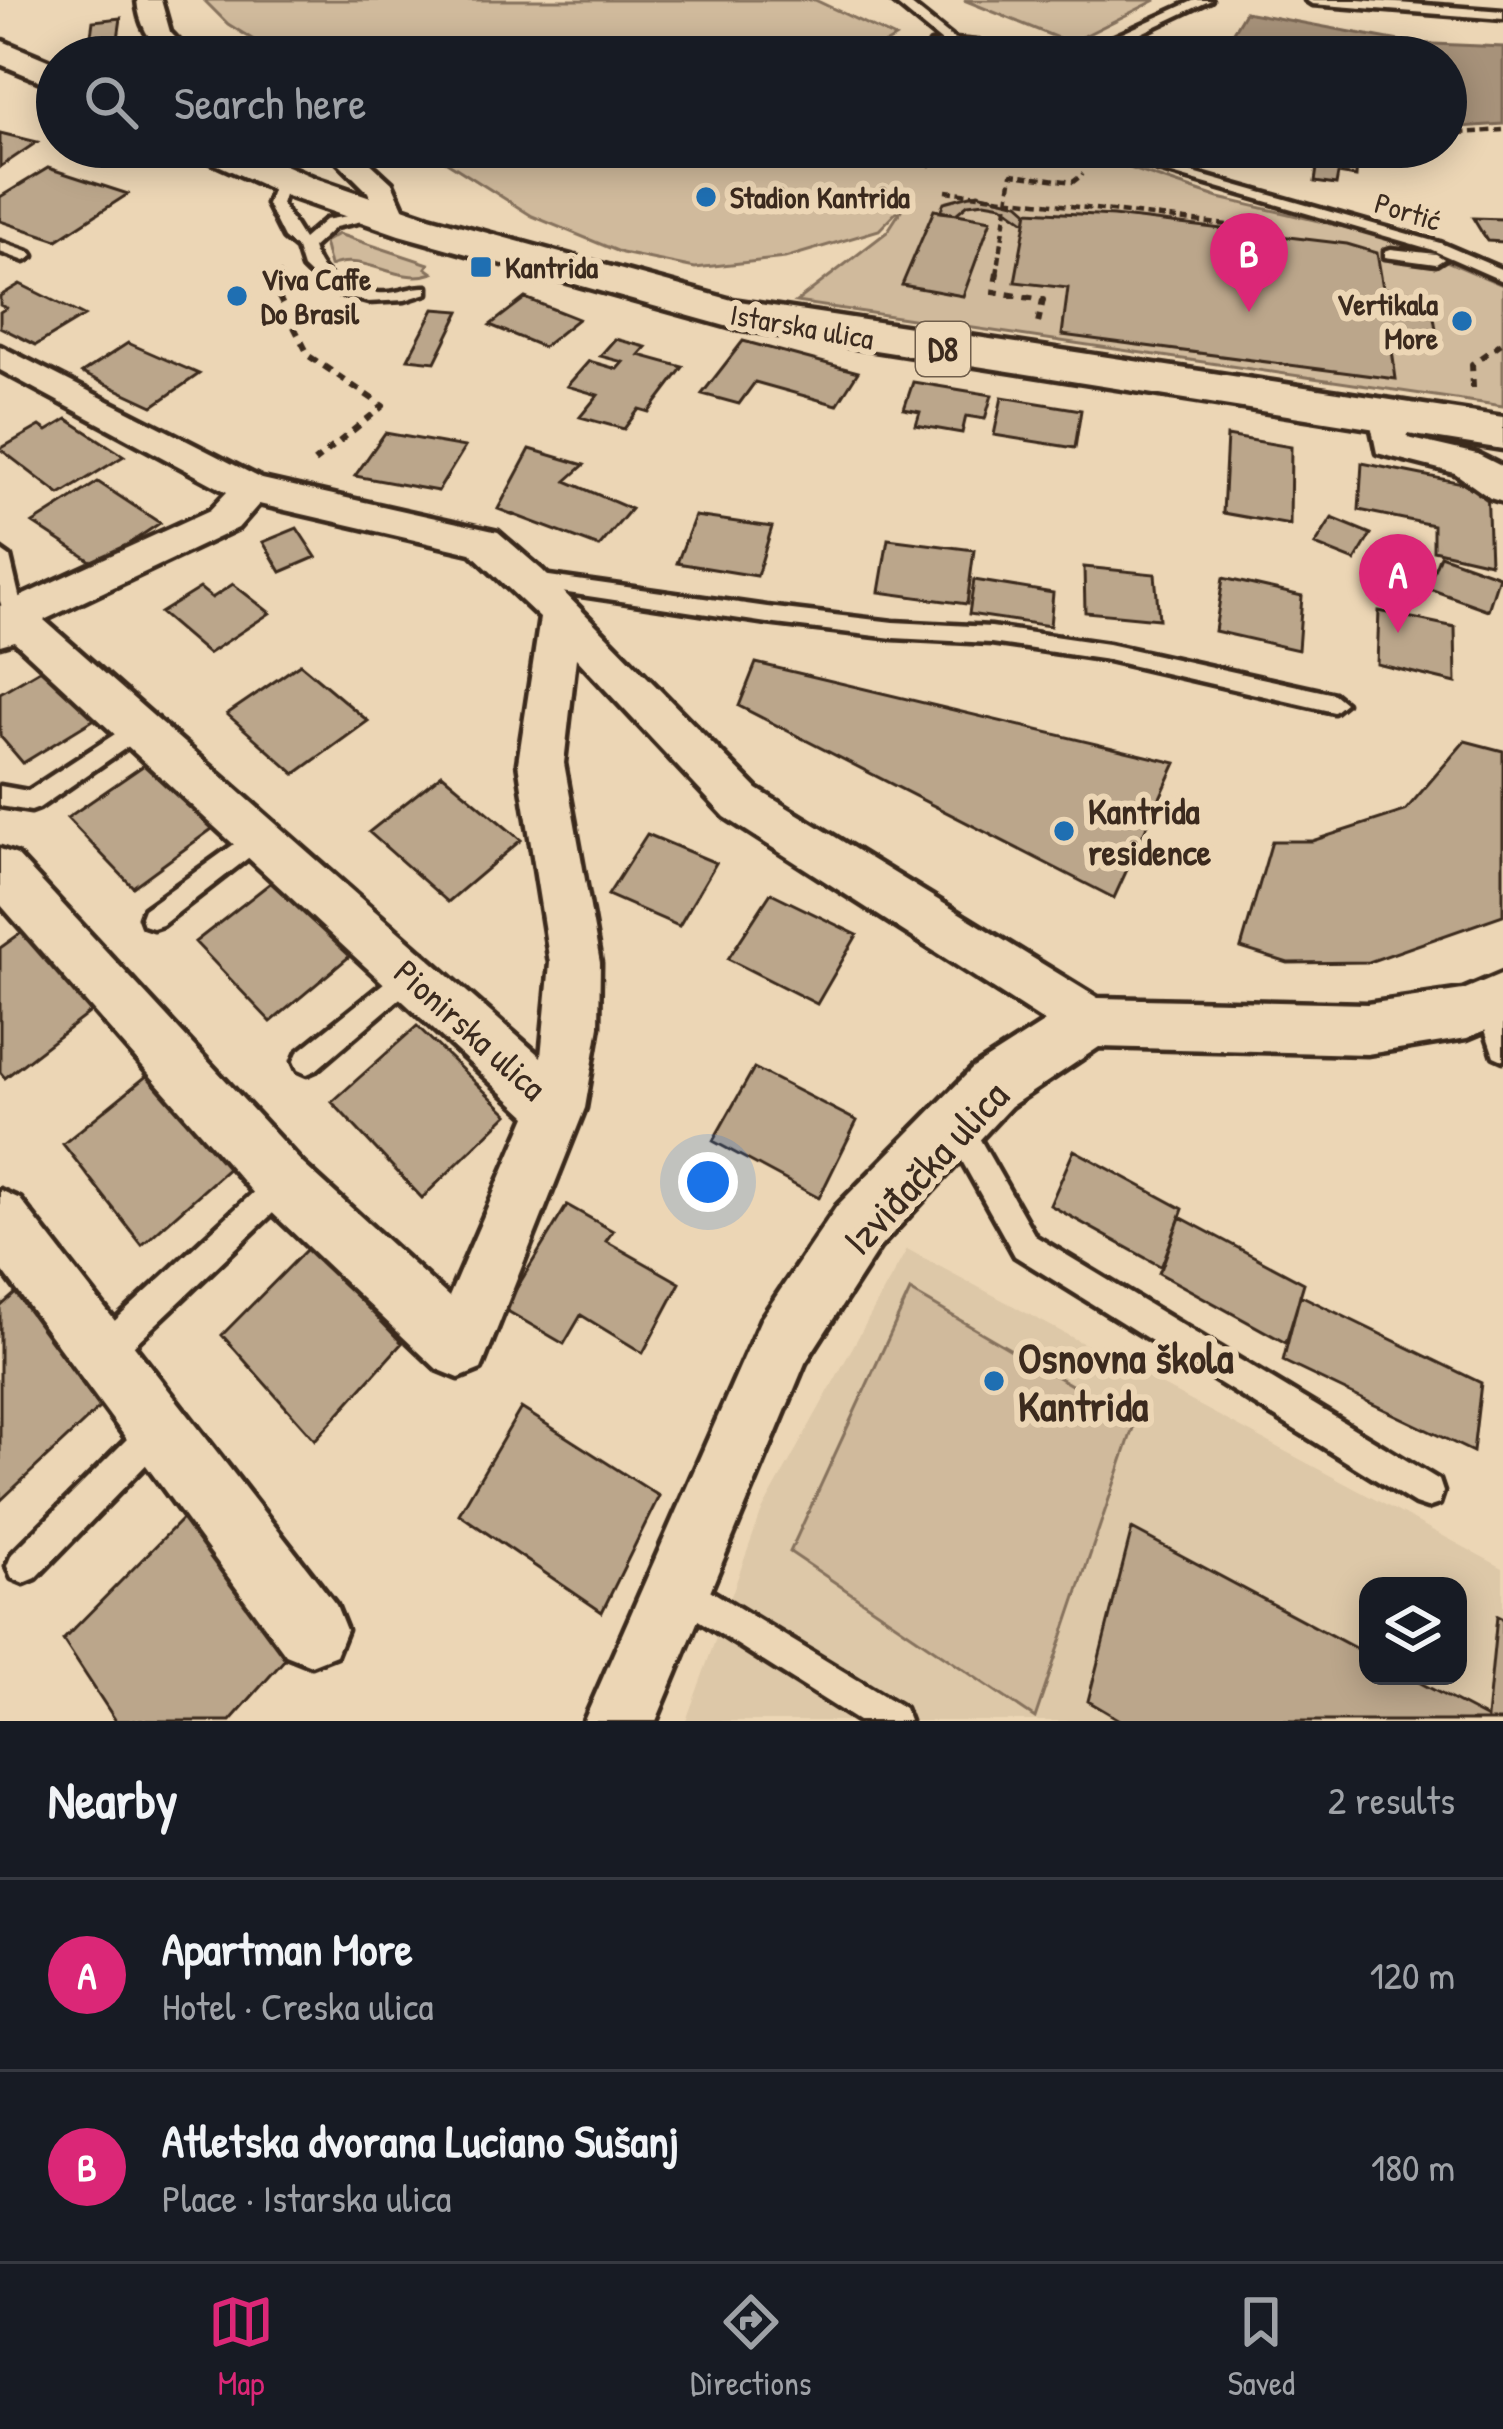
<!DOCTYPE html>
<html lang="en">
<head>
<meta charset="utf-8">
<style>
  :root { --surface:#171b24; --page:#20242c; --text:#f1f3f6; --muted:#9ea1a6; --line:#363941; --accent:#db2777 }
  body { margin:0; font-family:"Patrick Hand",sans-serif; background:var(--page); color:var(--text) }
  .controls { position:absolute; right:36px; bottom:36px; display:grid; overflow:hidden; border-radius:24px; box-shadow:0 6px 30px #0003 }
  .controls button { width:108px; height:108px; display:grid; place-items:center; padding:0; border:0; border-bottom:3px solid var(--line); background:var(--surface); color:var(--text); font:60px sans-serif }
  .you { position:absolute; left:708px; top:1182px; width:42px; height:42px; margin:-30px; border:9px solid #fff; border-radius:50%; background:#1a73e8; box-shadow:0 0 0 18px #1a73e833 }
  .badge { display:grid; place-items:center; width:78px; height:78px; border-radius:50%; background:var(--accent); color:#fff; font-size:39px; font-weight:700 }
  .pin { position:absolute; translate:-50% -99px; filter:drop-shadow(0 3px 6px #0008) }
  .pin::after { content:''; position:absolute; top:63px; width:42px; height:36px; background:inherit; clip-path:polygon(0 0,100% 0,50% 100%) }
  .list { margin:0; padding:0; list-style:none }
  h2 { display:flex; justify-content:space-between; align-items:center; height:156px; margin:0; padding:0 48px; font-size:51px }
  h2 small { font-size:39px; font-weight:400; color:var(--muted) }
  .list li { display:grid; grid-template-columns:78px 1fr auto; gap:36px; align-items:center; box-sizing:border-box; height:192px; padding:0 48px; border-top:3px solid var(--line) }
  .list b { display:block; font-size:45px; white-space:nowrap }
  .list p { margin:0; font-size:39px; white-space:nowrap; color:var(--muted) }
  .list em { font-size:39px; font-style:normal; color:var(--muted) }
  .icon { flex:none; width:66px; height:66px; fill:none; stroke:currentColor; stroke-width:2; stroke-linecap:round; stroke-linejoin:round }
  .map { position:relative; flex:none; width:1503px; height:1721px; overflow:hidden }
  .search { position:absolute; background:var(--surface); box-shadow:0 6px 30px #0003; left:36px; right:36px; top:36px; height:132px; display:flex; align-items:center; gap:30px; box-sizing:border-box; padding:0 42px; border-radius:66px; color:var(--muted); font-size:45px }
  .sheet { height:540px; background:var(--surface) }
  nav { display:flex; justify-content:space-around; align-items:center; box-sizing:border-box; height:168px; border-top:3px solid var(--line); background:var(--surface); font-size:33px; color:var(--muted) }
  nav a { display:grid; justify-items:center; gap:6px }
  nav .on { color:var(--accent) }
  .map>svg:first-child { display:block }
  .built { fill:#ddc8a8; fill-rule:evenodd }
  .green { fill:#d0ba9c; stroke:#86725d; stroke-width:3 }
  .water { fill:#a7927a; stroke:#7c6855; stroke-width:3 }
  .building { fill:#bba68b; stroke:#3b2a1e; stroke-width:3 }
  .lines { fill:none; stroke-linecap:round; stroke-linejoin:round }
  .service-casing { stroke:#3b2a1e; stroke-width:9 }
  .minor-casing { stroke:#3b2a1e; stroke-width:9 }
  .primary-casing { stroke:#3b2a1e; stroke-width:9 }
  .path-far1 { stroke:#3b2a1e; stroke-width:4.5; stroke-dasharray:8 4.5; stroke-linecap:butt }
  .path { stroke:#3b2a1e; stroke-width:6; stroke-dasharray:9 8; stroke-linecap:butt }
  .service { fill:#ecd6b5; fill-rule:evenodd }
  .minor { fill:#ecd6b5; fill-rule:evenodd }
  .primary { fill:#ecd6b5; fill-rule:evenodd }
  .poi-dot { fill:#1f6fb2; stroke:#ecd6b5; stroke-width:4.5 }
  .labels { text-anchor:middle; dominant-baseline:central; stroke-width:12; stroke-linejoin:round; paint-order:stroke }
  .far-poi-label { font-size:30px; font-weight:bold; fill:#3b2a1e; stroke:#ecd6b5; text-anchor:start }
  .far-street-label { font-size:30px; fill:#3b2a1e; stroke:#ecd6b5 }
  .shield { fill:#ecd6b5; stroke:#705e4b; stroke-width:3 }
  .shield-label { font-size:33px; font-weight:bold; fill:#3b2a1e }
  .poi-label { font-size:36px; font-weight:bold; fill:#3b2a1e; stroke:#ecd6b5; text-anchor:start }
  .street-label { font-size:36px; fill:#3b2a1e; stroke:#ecd6b5 }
  .near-street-label { font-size:42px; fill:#3b2a1e; stroke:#ecd6b5 }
  .near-poi-label { font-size:42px; font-weight:bold; fill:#3b2a1e; stroke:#ecd6b5; text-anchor:start }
</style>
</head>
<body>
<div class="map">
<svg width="1503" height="1721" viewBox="0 0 1503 1721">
  <rect width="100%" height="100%" fill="#ecd6b5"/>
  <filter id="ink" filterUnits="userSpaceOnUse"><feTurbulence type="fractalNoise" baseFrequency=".00833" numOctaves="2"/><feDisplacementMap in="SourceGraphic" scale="24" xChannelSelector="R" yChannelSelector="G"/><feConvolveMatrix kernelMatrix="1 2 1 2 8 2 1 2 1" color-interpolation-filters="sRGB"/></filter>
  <g filter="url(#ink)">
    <path class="built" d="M907,1249L1503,1568V1721H686L761,1513ZM1368,1586H1458V1676H1368Z"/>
    <path class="green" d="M204,0H815L895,38L864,57H281L228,24Z
      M964,0H1156L1070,43Z
      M423,147H932L929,167L943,147H1067L1219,198L1392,238L1503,285V406L796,302L887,232L907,201L879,230L785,258L695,268L622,253L532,216Z
      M338,234L429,264L426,268L433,273C397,286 365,251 330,266L324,242Z
      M910,1291L1135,1422L1035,1718L790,1552Z"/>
    <path class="water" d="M1245,12L1410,43L1503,47V124L1446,128V57H1218Z"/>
    <path class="building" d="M121,18L118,39L90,42L93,21Z
      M0,133L37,142L0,167Z
      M1320,147H1378L1377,165L1357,162L1356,177L1338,174L1336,185L1315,182Z
      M48,168L128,194L57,240L0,221V197Z
      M978,193L1019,203L1028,211L1026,222L1002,205L985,202L968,204L956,214L940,212L944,202Z
      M934,210L991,220L963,296L902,285Z
      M1028,211L1113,216L1347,244L1377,253L1383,288L1430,294L1437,335L1389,329L1396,379L1062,335L1068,288L1015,282Z
      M1473,218L1503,219V242L1487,241Z
      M20,284L84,316L36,345L0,327V312L6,308L0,305V296Z
      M525,298L578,319L543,347L490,325Z
      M434,309L460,311L435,362L408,359Z
      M615,339L646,347L639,355L683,367L649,412L639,409L624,429L580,417L598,395L567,386L589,361L617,369L623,362L600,356Z
      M743,341L858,372L837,405L755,382L739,404L702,394Z
      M128,343L199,374L153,406L82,373Z
      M913,382L992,395L985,419L966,416L962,433L916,425L920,412L904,409Z
      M1002,397L1081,410L1075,448L994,435Z
      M67,419L124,456L60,495L0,449L40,426L47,431Z
      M385,433L465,447L438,491L355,476Z
      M1227,436L1291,447L1290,525L1223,513Z
      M530,449L584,465L566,481L631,509L599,547L498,509Z
      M1362,463L1487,488L1490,563L1433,550V525L1359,510Z
      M98,482L160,523L97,565L33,523Z
      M695,516L772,527L757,576L677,563Z
      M1332,518L1371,534L1355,561L1315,545Z
      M297,528L316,557L281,572L263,542Z
      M888,539L974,550L967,604L879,592Z
      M1440,555L1499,576L1488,610L1427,588Z
      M1084,567L1155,574L1159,619L1085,612Z
      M1223,578L1302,596L1298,650L1215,631Z
      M974,580L1053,593L1050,626L969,614Z
      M233,584L270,613L208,654L160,613L200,588L212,598Z
      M1379,611L1455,627L1456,683L1377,664Z
      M55,661L103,714L23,763L0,736V693Z
      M756,663L1176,763L1114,898L739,706Z
      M300,664L368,721L295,774L227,714Z
      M1465,741L1503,751V915L1369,962L1288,963L1241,948L1272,841H1312L1405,811Z
      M150,761L216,826L133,887L67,818Z
      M442,774L521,840L448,902L369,832Z
      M647,834L716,863L679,926L608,895Z
      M278,877L356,951L271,1022L195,942Z
      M771,893L857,935L817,1004L728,959Z
      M32,925L102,1003L5,1078L0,1072V948Z
      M417,1026L508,1114L422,1198L332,1102Z
      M160,1065L241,1157L142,1245L63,1144Z
      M754,1068L857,1121L819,1198L713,1141Z
      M1074,1150L1183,1209L1162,1267L1050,1205Z
      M567,1205L613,1231L606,1241L680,1283L643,1353L581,1315L564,1344L504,1309Z
      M1180,1217L1304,1283L1286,1343L1159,1273Z
      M309,1247L402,1343L315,1440L222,1335Z
      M17,1292L100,1407L0,1501V1307Z
      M1300,1295L1481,1383L1473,1452L1283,1361Z
      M521,1408L659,1496L602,1612L459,1514Z
      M183,1518L286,1658L230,1721H116L63,1640Z
      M1132,1529L1368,1655V1676H1407L1487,1718L1497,1616L1503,1619V1721H1122L1088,1701Z"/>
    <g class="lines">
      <defs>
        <path id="service" d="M891,0H905L955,40L1073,51L1088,49L1195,0H1211L1091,57L952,47L941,50L936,57H924L931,44L942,42Z
          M1306,0H1358L1503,11V19L1312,4Z
          M1079,147H1102L1440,243L1503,270V281L1430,249Z
          M277,176L289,179L281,204L303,239L325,220L381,210L389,215L335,227L312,248C322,283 354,295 388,293C402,292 414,286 427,287V293L405,300L368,302L327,291L303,268L297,249L284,238L267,204Z
          M0,242L31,253L33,256L25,261L0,252Z
          M1391,249L1436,254L1444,259L1436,264L1385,257V251Z
          M0,550L10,557L24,617L14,625L7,622L0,601Z
          M528,573L767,607L893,622L991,627L1108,644L1334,694L1345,703L1334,712L1108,660L991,643L893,638L767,623L528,587L518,580Z
          M138,719L146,722L149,728L146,734L39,808L31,811L0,806V786L28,791Z
          M258,827L266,830L270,837L266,844L162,925L153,928L144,925L141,917L144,909Z
          M410,962L419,966L423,974L419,982L316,1070L307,1074L298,1070L294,1061L298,1052Z
          M1489,991L1498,994L1503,1006V1060L1494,1056L1476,1003L1480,994Z
          M956,1111L966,1115L1035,1236L1439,1480L1443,1492L1439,1504L1427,1508L1415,1504L1015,1256L942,1125L946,1115Z
          M283,1170L293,1174L297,1184L293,1194L114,1364L103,1368L92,1364L88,1353L92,1342L273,1174Z
          M157,1415L168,1420L173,1431L168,1442L36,1578L24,1583L12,1578L7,1566L12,1554L146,1420Z
          M680,1572L904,1708L909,1721H858L668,1601L663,1589L668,1577Z"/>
        <path id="minor" d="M137,0H161L170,32L194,57H166C149,41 139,24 137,0Z
          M323,147H353L392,183L408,219L404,225H382L368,192Z
          M0,346L262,479L498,532L542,570L757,789L1098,998L1367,1004L1463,990L1503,973V1023L1467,1038L1367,1054L1099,1047L1011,1106L879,1248L805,1363L656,1721H584L761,1319L837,1206L973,1068L1045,1022L725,817L576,658L564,763L600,963L599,1026L585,1108L481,1369L459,1378L437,1369L263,1204L0,904V849L17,855L303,1164L449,1297L527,1116L14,641L0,645V606L210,510L227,492L0,370ZM259,504L471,553L540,618L518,763L550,963L541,1057L44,620L238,528Z
          M1387,404L1400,407L1408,438L1477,454L1503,467V502L1490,498L1455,473L1377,453L1369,415L1374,407Z
          M0,1190L20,1199L336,1605L346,1630L336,1655L311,1665L286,1655L0,1267Z"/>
        <path id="primary" d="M0,40L57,64V88L0,64Z
          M191,147H243L315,178L429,217L732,300L1503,417V449L729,327L399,235L287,196L196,155Z"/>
      </defs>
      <use href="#service" class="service-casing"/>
      <use href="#minor" class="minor-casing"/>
      <use href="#primary" class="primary-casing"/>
      <path class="path-far1" d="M1446,134L1503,130
        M946,191L1243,227
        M997,275L1012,174L1073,182L1083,174"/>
      <path class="path" d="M997,272L994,292L1043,300L1038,323
        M282,274L269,278L309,356L383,406L314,462
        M1473,388L1472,364L1503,342"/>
      <use href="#service" class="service"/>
      <use href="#minor" class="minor"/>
      <use href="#primary" class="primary"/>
    </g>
  </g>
  <g class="poi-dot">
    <circle cx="706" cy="197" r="12"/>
    <rect x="469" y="255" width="24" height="24" rx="6"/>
    <circle cx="237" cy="296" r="12"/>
    <circle cx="1462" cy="321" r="12"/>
    <circle cx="1064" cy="831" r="12"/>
    <circle cx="994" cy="1381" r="12"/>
  </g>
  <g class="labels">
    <g class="far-poi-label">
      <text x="730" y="197">Stadion Kantrida</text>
      <text x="505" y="267">Kantrida</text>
      <text x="261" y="279">Viva Caffe<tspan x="261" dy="34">Do Brasil</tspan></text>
      <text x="1438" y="304" text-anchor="end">Vertikala<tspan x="1438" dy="34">More</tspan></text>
    </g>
    <g class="far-street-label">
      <text transform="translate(1408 211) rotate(17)">Portić</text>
      <text transform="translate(802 326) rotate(10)">Istarska ulica</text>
    </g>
    <rect class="shield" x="916" y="322" width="54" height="54" rx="9"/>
    <g class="shield-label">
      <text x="943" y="349">D8</text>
    </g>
    <g class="poi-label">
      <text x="1088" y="810">Kantrida<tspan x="1088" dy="41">residence</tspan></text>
    </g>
    <g class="street-label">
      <text transform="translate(471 1029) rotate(42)">Pionirska ulica</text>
    </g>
    <g class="near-street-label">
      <text transform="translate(925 1167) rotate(-47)">Izviđačka ulica</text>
    </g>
    <g class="near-poi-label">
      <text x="1018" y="1357">Osnovna škola<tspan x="1018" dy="48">Kantrida</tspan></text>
    </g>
  </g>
</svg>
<div class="controls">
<button><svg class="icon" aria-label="layers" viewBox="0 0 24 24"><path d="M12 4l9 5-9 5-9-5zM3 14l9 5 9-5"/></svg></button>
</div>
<div class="you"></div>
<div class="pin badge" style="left:1398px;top:633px">A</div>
<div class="pin badge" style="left:1249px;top:312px">B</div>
<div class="search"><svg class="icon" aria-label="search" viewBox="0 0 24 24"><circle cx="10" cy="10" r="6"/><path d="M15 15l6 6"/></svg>Search here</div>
</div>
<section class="sheet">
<h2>Nearby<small>2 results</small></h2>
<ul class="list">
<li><span class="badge">A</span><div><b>Apartman More</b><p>Hotel · Creska ulica</p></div><em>120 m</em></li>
<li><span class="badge">B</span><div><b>Atletska dvorana Luciano Sušanj</b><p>Place · Istarska ulica</p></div><em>180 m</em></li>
</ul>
</section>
<nav>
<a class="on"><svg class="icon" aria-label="map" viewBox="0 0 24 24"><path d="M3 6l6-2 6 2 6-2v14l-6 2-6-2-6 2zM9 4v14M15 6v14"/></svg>Map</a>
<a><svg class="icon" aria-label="directions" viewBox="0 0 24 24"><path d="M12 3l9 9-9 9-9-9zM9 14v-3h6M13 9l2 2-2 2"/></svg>Directions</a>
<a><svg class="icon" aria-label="saved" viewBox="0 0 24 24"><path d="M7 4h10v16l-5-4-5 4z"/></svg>Saved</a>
</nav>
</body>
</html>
